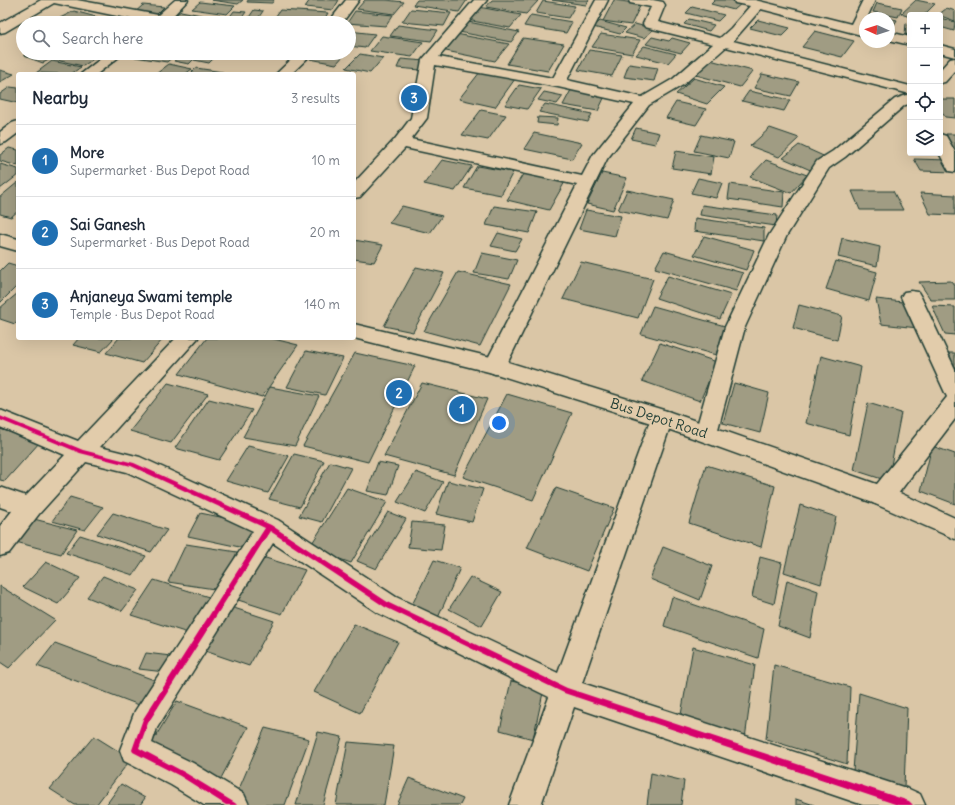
<!DOCTYPE html>
<html lang="en">
<head>
<meta charset="utf-8">
<style>
  :root { --surface:#fff; --page:#f2f2f3; --text:#1f2937; --muted:#747a83; --line:#e0e1e3; --accent:#1f6fb2 }
  body { margin:0; font-family:Delius,sans-serif; background:var(--page); color:var(--text) }
  .controls { position:absolute; right:12px; top:12px; display:grid; overflow:hidden; border-radius:4px; box-shadow:0 4px 16px #0002 }
  .controls button { width:36px; height:36px; display:grid; place-items:center; padding:0; border:0; border-bottom:1px solid var(--line); background:var(--surface); color:var(--text); font:20px sans-serif }
  .compass { position:absolute; left:859px; top:12px; width:36px; height:36px; border-radius:50%; background:var(--surface); box-shadow:0 4px 16px #0002; rotate:273deg }
  .you { position:absolute; left:499px; top:423px; width:14px; height:14px; margin:-10px; border:3px solid #fff; border-radius:50%; background:#1a73e8; box-shadow:0 0 0 6px #1a73e833 }
  .badge { display:grid; place-items:center; width:26px; height:26px; border-radius:50%; background:var(--accent); color:#fff; font-size:13px; font-weight:700 }
  .pin { position:absolute; translate:-50% -50%; border:2px solid #fff; box-shadow:0 1px 4px #0006 }
  .list { margin:0; padding:0; list-style:none }
  h2 { display:flex; justify-content:space-between; align-items:center; height:52px; margin:0; padding:0 16px; font-size:17px }
  h2 small { font-size:13px; font-weight:400; color:var(--muted) }
  .list li { display:grid; grid-template-columns:26px 1fr auto; gap:12px; align-items:center; box-sizing:border-box; height:72px; padding:0 16px; border-top:1px solid var(--line) }
  .list b { display:block; font-size:15px; white-space:nowrap }
  .list p { margin:0; font-size:13px; white-space:nowrap; color:var(--muted) }
  .list em { font-size:13px; font-style:normal; color:var(--muted) }
  .icon { flex:none; width:22px; height:22px; fill:none; stroke:currentColor; stroke-width:2; stroke-linecap:round; stroke-linejoin:round }
  .map { position:relative; flex:none; width:955px; height:805px; overflow:hidden }
  .search { position:absolute; background:var(--surface); box-shadow:0 4px 16px #0002; left:16px; top:16px; width:340px; height:44px; display:flex; align-items:center; gap:10px; box-sizing:border-box; padding:0 14px; border-radius:22px; color:var(--muted); font-size:15px }
  .panel { position:absolute; background:var(--surface); box-shadow:0 4px 16px #0002; left:16px; top:72px; width:340px; height:268px; border-radius:4px }
  .map>svg:first-child { display:block }
  .building { fill:#a09c83; stroke:#1f3d34 }
  .lines { fill:none; stroke-linecap:round; stroke-linejoin:round }
  .minor-casing { stroke:#1f3d34; stroke-width:3 }
  .tertiary-casing { stroke:#1f3d34; stroke-width:3 }
  .minor { fill:#e2ccab; fill-rule:evenodd }
  .tertiary { fill:#e2ccab; fill-rule:evenodd }
  .cycleway-casing { stroke:#e2ccab; stroke-width:3 }
  .cycleway { fill:#d6006c; fill-rule:evenodd }
  .labels { text-anchor:middle; dominant-baseline:central; stroke-width:3; stroke-linejoin:round; paint-order:stroke }
  .street-label { font-size:14px; fill:#1f3d34; stroke:#e2ccab }
</style>
</head>
<body>
<div class="map">
<svg width="955" height="805" viewBox="0 0 955 805">
  <rect width="100%" height="100%" fill="#dac6a6"/>
  <filter id="ink" filterUnits="userSpaceOnUse"><feTurbulence type="fractalNoise" baseFrequency=".025" numOctaves="2"/><feDisplacementMap in="SourceGraphic" scale="8" xChannelSelector="R" yChannelSelector="G"/><feConvolveMatrix kernelMatrix="1 2 1 2 8 2 1 2 1" color-interpolation-filters="sRGB"/></filter>
  <g filter="url(#ink)">
    <path class="building" d="M211,0H243L238,4Z
      M248,0H274L272,3L247,2Z
      M310,0H339L333,10L305,7Z
      M365,0H386L404,2L394,14L357,9Z
      M417,0H467L459,12L413,5Z
      M492,0H534L538,1L526,14L486,7Z
      M552,0H589L586,5Z
      M614,0L641,4L631,25L603,21Z
      M715,0H731L742,3L734,10L711,4Z
      M916,0L935,4L924,15H910V17L901,14Z
      M543,1L575,6L568,18L536,13Z
      M200,2L235,6L227,14L192,9Z
      M877,3L902,8L898,17L873,12Z
      M143,5L164,7L155,16L133,14Z
      M479,7L521,15L510,28L467,20Z
      M692,7L724,15L718,21L686,13Z
      M947,8L955,11V21L938,15Z
      M411,9L451,13L444,26L402,22Z
      M254,10L263,11L255,23H245Z
      M280,10L328,13L322,23H271Z
      M74,11L100,18L91,23H50Z
      M181,11L221,19L216,23H188L169,19Z
      M234,11L246,12L238,23H225Z
      M355,11L393,15L386,26L347,23Z
      M117,14L152,20L149,23H105Z
      M531,15L572,22L566,33L524,26Z
      M889,18L897,20L889,33Z
      M940,18L955,22L954,31L940,27Z
      M689,19L714,25L709,31L684,24Z
      M758,20L790,28L782,36L750,28Z
      M600,21L626,28L620,34L593,27Z
      M468,22L519,32L511,42L459,32Z
      M906,23L910,24V35L905,34Z
      M635,24L654,29L644,38L625,33Z
      M398,25L438,30L431,41L390,36Z
      M349,31L375,34L365,48L349,46Z
      M815,31L854,41L842,57L802,47Z
      M456,34L509,44L495,61L441,50Z
      M601,34L640,40L632,54L592,47Z
      M382,36L423,42L412,57L370,51Z
      M652,37L669,41L672,38L690,43L681,53L646,44Z
      M523,38L564,44L548,71L507,64Z
      M644,46L676,54L668,63L636,55Z
      M589,50L622,55L612,76L578,70Z
      M29,53H62L43,63L24,56Z
      M66,53H97L101,54L83,66L56,60Z
      M124,53H177L167,62L122,55Z
      M183,53H200L189,64L174,61Z
      M201,53H219L209,63L194,60Z
      M271,53H291L286,59L268,57Z
      M316,53H346L336,64L310,59Z
      M360,54L383,58L370,73L346,68Z
      M401,59L425,61L421,70L397,68Z
      M710,60L753,71L740,87L696,75Z
      M52,61L81,67L71,74L36,73Z
      M169,64L192,69L185,74H156Z
      M629,64L658,68L654,81L624,77Z
      M196,68L223,72L221,74H190Z
      M0,70L14,74L0,82Z
      M480,72L515,79L495,107L459,99Z
      M762,74L799,82L791,96L754,88Z
      M694,78L724,87L707,104L676,94Z
      M519,85L541,89L527,109L505,105Z
      M10,87L18,88V103L0,99V94Z
      M571,90L605,96L598,111L563,105Z
      M749,91L790,100L784,111L742,101Z
      M544,92L563,96L557,104L538,100Z
      M940,99H955V118L945,117L940,109Z
      M676,102L706,109L696,125L666,118Z
      M545,104L592,114L588,122L539,112Z
      M481,110L506,115L488,140L462,135Z
      M538,117L558,118L557,125L537,123Z
      M636,128L659,133L655,144L631,139Z
      M770,128L799,138L779,157L750,146Z
      M534,133L582,143L572,159L524,149Z
      M946,134H955V152Z
      M701,135L734,142L729,158L694,151Z
      M799,145L830,159L815,172L783,158Z
      M9,148L18,150V166L0,161V155Z
      M676,151L714,157L711,174L672,168Z
      M914,159L950,160L955,168V172L921,171Z
      M442,160L472,166L455,191L424,184Z
      M766,160L807,175L791,193L750,177Z
      M0,164L18,169V175L0,189Z
      M477,166L513,172L501,195L464,188Z
      M525,171L566,180L549,210L507,200Z
      M602,173L627,178L613,210L587,204Z
      M698,178L722,183L716,198L691,193Z
      M18,182V211L11,217L0,214V197Z
      M730,184L784,192L783,207L728,199Z
      M627,190L674,200L667,220L618,210Z
      M852,191H893L903,210H860Z
      M920,193L955,195V215L930,214Z
      M702,205L777,215L776,226L700,215Z
      M402,206L442,216L430,233L389,223Z
      M494,206L537,212L529,233L486,225Z
      M586,210L621,216L615,236L579,229Z
      M695,218L764,228V241L694,231Z
      M498,233L522,239L515,251L491,246Z
      M704,236L754,250L746,270L694,255Z
      M842,238L880,247L877,266L838,257Z
      M354,240L383,245L374,262L354,259Z
      M664,251L743,273L736,291L655,268Z
      M482,253L517,260L509,279L474,273Z
      M836,261L877,272L869,301L826,289Z
      M581,262L653,279L638,318L563,299Z
      M8,263L18,266V285L0,303V271Z
      M416,267L444,273L413,332L384,326Z
      M458,272L511,284L480,346L424,331Z
      M668,276L731,295L720,319L656,298Z
      M951,281L955,286V300H931L919,282Z
      M18,293V321L15,324L0,319V308Z
      M876,299L912,303L918,328L881,324Z
      M799,305L842,316L837,340L793,328Z
      M653,306L725,326L716,355L641,334Z
      M932,306L955,307V335L945,334Z
      M79,338H114L101,352L73,345Z
      M119,338H164L142,363L106,353Z
      M207,338H270L298,345L262,397L179,374Z
      M660,343L717,362L700,401L642,381Z
      M306,351L343,358L325,395L287,387Z
      M355,353L415,366L368,462L303,446Z
      M946,353H955V378Z
      M821,356L861,367L849,435L806,423Z
      M168,383L208,394L171,443L130,431Z
      M422,383L487,399L454,475L384,456Z
      M734,383L769,393L760,433L723,423Z
      M270,387L319,396L295,446L243,437Z
      M507,394L572,413L533,500L463,477Z
      M209,399L252,410L219,460L175,448Z
      M868,403L901,413L888,481L854,470Z
      M0,429L40,442L5,481L0,480Z
      M248,446L289,456L268,493L226,481Z
      M932,446L955,454V504L921,491Z
      M294,454L324,461L300,507L269,499Z
      M330,462L351,468L322,522L299,516Z
      M378,462L398,466L388,495L367,491Z
      M706,465L775,486L761,547L689,523Z
      M416,472L443,482L425,513L397,502Z
      M448,481L483,489L472,522L436,514Z
      M347,488L387,502L351,563L309,548Z
      M556,488L614,508L587,571L527,548Z
      M70,497L103,507L85,530L52,521Z
      M800,505L836,517L821,584L784,572Z
      M388,512L406,519L376,569L357,561Z
      M113,513L167,530L151,552L97,534Z
      M200,513L256,524L244,548L188,536Z
      M30,518L77,530L61,554L12,541Z
      M412,522L445,525L441,550L408,547Z
      M80,535L146,556L133,575L66,553Z
      M186,544L237,552L221,590L168,582Z
      M663,547L712,566L700,600L650,579Z
      M259,556L305,570L282,614L235,599Z
      M760,557L782,563L774,604L752,597Z
      M434,560L460,568L437,620L409,611Z
      M46,562L80,578L58,604L23,587Z
      M103,576L138,590L122,611L87,597Z
      M470,577L502,592L482,626L449,609Z
      M154,580L212,598L191,634L131,615Z
      M787,580L818,591L810,638L778,626Z
      M0,586L55,620L9,668L0,662Z
      M672,597L764,629L758,658L664,626Z
      M231,607L274,621L249,666L205,651Z
      M354,624L398,642L360,713L314,692Z
      M55,643L162,683L147,708L37,666Z
      M693,647L755,665L744,746L679,726Z
      M146,653L179,657L173,673L139,669Z
      M774,665L850,687L847,764L766,739Z
      M511,681L544,688L533,739L500,730Z
      M859,693L907,708L904,788L853,771Z
      M177,701L248,727L219,782L145,754Z
      M265,728L309,739L285,805H239L233,803Z
      M318,732L342,737L323,805H296Z
      M94,736L131,759L96,805H75L50,789Z
      M348,742L394,746L384,805H336Z
      M651,773L684,781L681,805H647Z
      M409,778L463,799L460,805H397Z
      M121,784L145,798L140,805H106Z
      M796,799L814,805H796Z"/>
    <g class="lines">
      <defs>
        <path id="minor" d="M41,0H77L158,15L175,0H188L166,23H151L54,3L5,32L0,33V23Z
          M346,0H359L342,23H328Z
          M474,0H487L439,57L553,78L596,0H608L567,80L642,97L673,79L713,44L645,27L643,24L651,7L630,3L629,0H653L663,2L665,5L658,22L720,38L731,28L750,6L735,3L734,0H755L851,24L863,0H875L867,18H865L863,27L865,28V36L761,9L733,41L910,86V104L905,105L845,157L829,168L787,235L745,327L717,433L714,439L706,442L698,439L695,433L725,327L769,235L817,161L833,151L895,99L910,94L726,47L683,85L649,105L607,159L506,366L502,371L495,374L488,371L484,366L577,185L405,148L360,197L354,198V183L395,139L411,118L422,60ZM435,65L558,87L634,104L593,155L582,176L411,139L427,118Z
          M889,32L910,37V45L889,40Z
          M940,45L955,49V57L940,53Z
          M108,53H124L97,74H81Z
          M298,53H313L291,74H276Z
          M955,58V71L945,82L940,83V70L950,59Z
          M18,121V133L6,142L0,144V132L12,123Z
          M940,134L946,136L955,152V172L949,171L939,153Z
          M911,291L918,292L921,297L955,369V419L891,503L882,506L873,503L870,496L873,489L947,397L901,297L904,292Z
          M176,338H198L100,447L140,457L278,520L396,597L558,673L651,418L654,412L662,410L670,412L673,418L582,683L909,789L920,794L925,805H863L574,707L541,805H509L549,697L378,613L273,543L157,728L152,743L193,763L244,794L249,805H204L171,785L124,761L120,750L135,711L253,531L127,472L86,462L39,514L9,553L0,556V526L12,511L0,507V487L26,496L65,455L0,427V410L78,441Z"/>
        <path id="tertiary" d="M0,234L18,239V251L0,246Z
          M354,324L495,358L670,412L891,489L955,518V539L873,503L654,424L493,373L354,338Z"/>
      </defs>
      <use href="#minor" class="minor-casing"/>
      <use href="#tertiary" class="tertiary-casing"/>
      <use href="#minor" class="minor"/>
      <use href="#tertiary" class="tertiary"/>
      <defs>
        <path id="cycleway" d="M0,416L83,450L134,463L271,525L389,603L567,688L909,801L913,805H898L564,693L385,607L270,531L148,723L139,748L184,772L235,803L237,805H226L180,776L133,752L132,750L143,719L265,528L131,466L80,453L0,420Z"/>
      </defs>
      <use href="#cycleway" class="cycleway-casing"/>
      <use href="#cycleway" class="cycleway"/>
    </g>
  </g>
  <g class="labels">
    <g class="street-label">
      <text transform="translate(659 418) rotate(18)">Bus Depot Road</text>
    </g>
  </g>
</svg>
<div class="controls">
<button>+</button>
<button>−</button>
<button><svg class="icon" aria-label="locate" viewBox="0 0 24 24"><circle cx="12" cy="12" r="6"/><path d="M12 2v4M12 18v4M2 12h4M18 12h4"/></svg></button>
<button><svg class="icon" aria-label="layers" viewBox="0 0 24 24"><path d="M12 4l9 5-9 5-9-5zM3 14l9 5 9-5"/></svg></button>
</div>
<svg class="compass" viewBox="-18 -18 36 36"><path d="M0-13l5 13h-10z" fill="#e53935"/><path d="M0 13l5-13h-10z" fill="#747a83"/></svg>
<div class="you"></div>
<div class="pin badge" style="left:462px;top:409px">1</div>
<div class="pin badge" style="left:399px;top:393px">2</div>
<div class="pin badge" style="left:414px;top:98px">3</div>
<div class="search"><svg class="icon" aria-label="search" viewBox="0 0 24 24"><circle cx="10" cy="10" r="6"/><path d="M15 15l6 6"/></svg>Search here</div>
<section class="panel">
<h2>Nearby<small>3 results</small></h2>
<ul class="list">
<li><span class="badge">1</span><div><b>More</b><p>Supermarket · Bus Depot Road</p></div><em>10 m</em></li>
<li><span class="badge">2</span><div><b>Sai Ganesh</b><p>Supermarket · Bus Depot Road</p></div><em>20 m</em></li>
<li><span class="badge">3</span><div><b>Anjaneya Swami temple</b><p>Temple · Bus Depot Road</p></div><em>140 m</em></li>
</ul>
</section>
</div>
</body>
</html>
